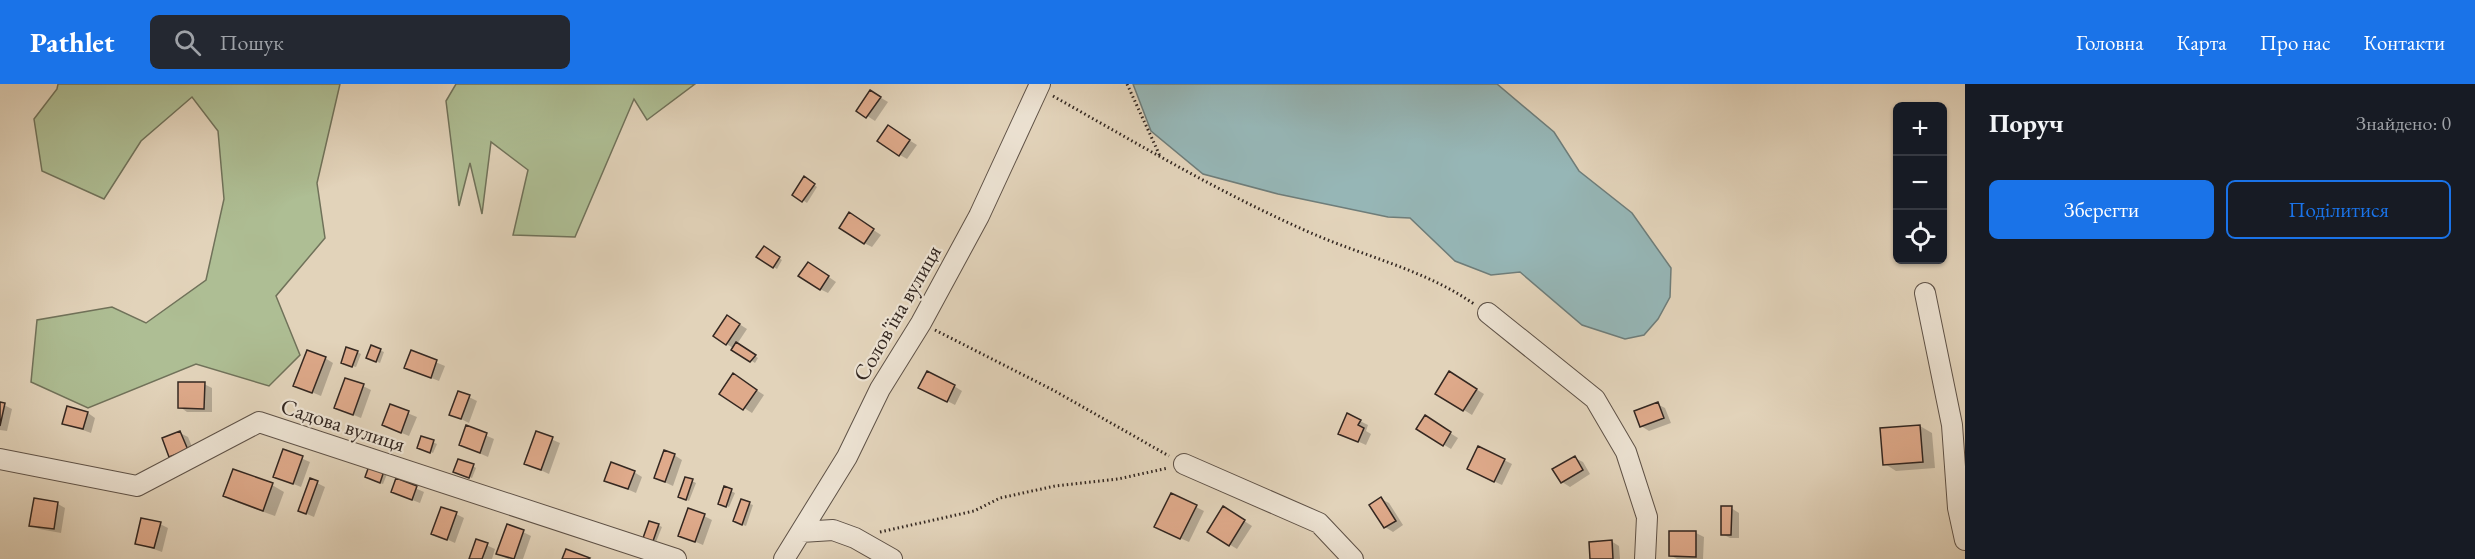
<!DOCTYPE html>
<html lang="uk">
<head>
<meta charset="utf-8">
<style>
  :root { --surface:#171b24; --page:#242831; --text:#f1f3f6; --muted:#9ea1a6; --line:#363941; --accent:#1a73e8 }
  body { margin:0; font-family:"EB Garamond",serif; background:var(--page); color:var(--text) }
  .controls { position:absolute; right:18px; top:18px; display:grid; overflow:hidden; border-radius:9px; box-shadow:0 2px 4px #0004 }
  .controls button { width:54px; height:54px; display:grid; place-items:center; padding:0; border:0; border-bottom:2px solid var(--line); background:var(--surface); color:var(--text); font:30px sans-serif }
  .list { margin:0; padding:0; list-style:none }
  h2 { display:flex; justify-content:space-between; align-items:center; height:78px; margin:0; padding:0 24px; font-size:26px }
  h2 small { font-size:20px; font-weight:400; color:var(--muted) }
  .actions { display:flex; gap:12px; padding:18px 24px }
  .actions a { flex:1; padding:14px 0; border:2px solid var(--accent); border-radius:9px; text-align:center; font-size:21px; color:var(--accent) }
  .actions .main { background:var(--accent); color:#fff }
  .icon { flex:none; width:33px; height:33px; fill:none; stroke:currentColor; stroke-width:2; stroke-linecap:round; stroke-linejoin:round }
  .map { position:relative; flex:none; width:1965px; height:475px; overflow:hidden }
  header { display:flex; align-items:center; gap:36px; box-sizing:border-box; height:84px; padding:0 30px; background:var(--accent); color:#fff }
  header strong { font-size:28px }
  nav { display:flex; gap:33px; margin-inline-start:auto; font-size:21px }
  .search { width:420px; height:54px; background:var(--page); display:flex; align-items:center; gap:15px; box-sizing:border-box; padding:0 21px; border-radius:9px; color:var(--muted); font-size:22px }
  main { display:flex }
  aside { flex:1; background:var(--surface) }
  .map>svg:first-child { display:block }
  .green { fill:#aebe94; stroke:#70725a; stroke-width:1.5 }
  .water { fill:#96b6b6; stroke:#6e7d7a; stroke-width:1.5 }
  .shadow { fill:#0003 }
  .building { fill:#dfaa8b; stroke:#332721; stroke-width:1.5 }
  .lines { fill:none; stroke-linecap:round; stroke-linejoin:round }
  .minor-casing { stroke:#5f5247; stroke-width:22 }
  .path { stroke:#332721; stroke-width:3; stroke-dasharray:1.5 3; stroke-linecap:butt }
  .minor { stroke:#ece2d2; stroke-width:20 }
  .labels { text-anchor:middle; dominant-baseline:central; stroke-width:4.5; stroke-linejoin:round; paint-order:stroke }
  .street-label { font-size:22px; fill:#332721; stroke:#ece2d2 }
</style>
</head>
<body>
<header>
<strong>Pathlet</strong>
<div class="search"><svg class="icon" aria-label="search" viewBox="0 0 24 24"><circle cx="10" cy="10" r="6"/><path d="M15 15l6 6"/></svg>Пошук</div>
<nav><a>Головна</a><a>Карта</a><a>Про нас</a><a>Контакти</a></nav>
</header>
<main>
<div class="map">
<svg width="1965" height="475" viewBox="0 0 1965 475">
  <rect width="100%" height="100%" fill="#e2d3ba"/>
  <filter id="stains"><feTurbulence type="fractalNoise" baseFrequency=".00333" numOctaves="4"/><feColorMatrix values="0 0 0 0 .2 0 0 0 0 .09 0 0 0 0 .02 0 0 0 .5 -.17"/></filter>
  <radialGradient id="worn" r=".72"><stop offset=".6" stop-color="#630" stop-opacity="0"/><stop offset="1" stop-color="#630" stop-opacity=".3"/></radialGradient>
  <path class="green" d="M58,0H340L317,99L325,154L276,212L300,271L269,302L196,280L88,324L31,298L37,236L112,223L146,239L206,196L224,115L218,47L192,13L141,57L104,115L42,87L34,35L57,5Z
    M456,0H695L647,36L634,15L575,153L513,151L528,86L491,58L482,130L470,79L459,122L446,17Z"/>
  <path class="water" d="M1133,0H1497L1554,48L1579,87L1632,129L1671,184L1670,213L1658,235L1644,251L1625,255L1582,241L1520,188L1491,191L1455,177L1410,134L1388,133L1278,110L1203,90L1151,47Z"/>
  <path class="shadow" d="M878,12L888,18L875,37L858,26Z
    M896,48L917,61L907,75L900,71Z
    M804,94L817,103L807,119L794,110Z
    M857,135L881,151L872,163L864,159Z
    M764,164L782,176L777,185L758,173Z
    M816,184L836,198L828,209L820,205Z
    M736,238L747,245L737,260L758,274L755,279L715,252Z
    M372,263L384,268L380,279L371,275Z
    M357,268L361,270L356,283L346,280Z
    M411,268L445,282L439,297L406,284Z
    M325,274L333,279L321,312L295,301Z
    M1450,289L1484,310L1472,331L1437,309Z
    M741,296L764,311L752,329L721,309Z
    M204,300L212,304V328H187L180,323Z
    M363,302L371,306L361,334L344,327Z
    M954,302L962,307L955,321L928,307Z
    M469,313L477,317L469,339L451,330Z
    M0,319L12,325L7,347L0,346Z
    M1657,320L1665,324L1671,339L1649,347L1641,342Z
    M390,322L417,333L409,352L383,341Z
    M88,329L95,334L91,349L64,339Z
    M1425,333L1458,354L1451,365L1418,345Z
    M1360,337L1368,341L1366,347L1371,350L1366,361L1348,353Z
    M1920,342L1932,349L1935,384L1896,387L1885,380L1882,345Z
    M467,343L494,355L488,373L461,361Z
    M180,349L188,353L195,370L178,377L170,372Z
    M537,349L560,359L549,390L525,379Z
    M422,353L437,360L433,369L422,365Z
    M284,367L310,378L301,403L274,392Z
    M674,371L682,376L673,402L656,394Z
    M1575,374L1583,378L1590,390L1570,403L1562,398Z
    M1504,376L1512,380L1502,401L1476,389Z
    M473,382L476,384L472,394L458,389Z
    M234,387L272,401L284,408L275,432L236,418L225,412Z
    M383,388L387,390L383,400L370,395Z
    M634,388L642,393L636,409L606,396Z
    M686,394L696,399L689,417L683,414Z
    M397,396L424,408L420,419L392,408Z
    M317,399L325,403L314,433L300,427Z
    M725,404L735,409L729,423L723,421Z
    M1381,415L1389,419L1403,441L1393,448L1385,443Z
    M742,417L753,421L746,442L738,439Z
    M58,420L65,424L61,449L39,445L31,441Z
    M1196,423L1204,427L1189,458L1164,447Z
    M1224,424L1252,442L1237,465L1209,448Z
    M1731,424L1739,429V454H1730L1722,450Z
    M456,430L464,434L455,459L433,449Z
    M704,432L712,436L703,461L680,451Z
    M160,440L168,444L162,468L137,459Z
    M658,441L662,443L656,458L648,455Z
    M523,448L531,452L523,475H508L498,470Z
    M1696,449L1704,453L1703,475H1677L1670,471Z
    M477,457L495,465L492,475H471Z
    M1611,457L1619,462L1620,475H1592Z"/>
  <path class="building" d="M870,6L881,13L866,34L856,27Z
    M888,41L910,56L899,72L877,57Z
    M804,92L815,100L802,118L792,111Z
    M849,128L874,145L864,160L839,144Z
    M764,162L780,173L773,184L756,173Z
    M808,178L829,192L820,206L798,192Z
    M727,231L740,240L726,261L713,252Z
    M736,258L756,271L750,278L731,266Z
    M371,261L381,265L376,278L366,274Z
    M346,263L358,267L352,283L341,279Z
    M307,266L326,273L312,309L293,302Z
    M411,266L437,276L431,294L404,284Z
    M927,287L955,301L947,318L918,304Z
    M1449,287L1477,305L1463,327L1435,310Z
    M733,289L757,306L743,326L719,310Z
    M345,294L364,300L353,331L334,324Z
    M178,298H205L204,325L178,324Z
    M458,307L470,311L461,335L449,331Z
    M0,318L5,319L0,342Z
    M1658,318L1664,334L1640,343L1634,327Z
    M390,320L409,327L401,349L382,341Z
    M67,322L88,328L83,345L62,340Z
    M1347,329L1361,336L1358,341L1364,344L1358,358L1338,350Z
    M1425,331L1451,348L1443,362L1416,345Z
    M466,341L487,349L480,369L459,361Z
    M1920,341L1923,378L1883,381L1880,344Z
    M180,347L188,366L169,373L162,354Z
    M536,347L553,353L541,386L524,380Z
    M421,352L434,356L430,369L417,364Z
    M1478,362L1505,375L1494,398L1467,385Z
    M283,365L303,372L293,400L273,393Z
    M664,366L675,370L665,398L654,394Z
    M1575,372L1583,386L1561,399L1552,385Z
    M458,375L474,380L469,394L453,388Z
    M611,378L635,387L628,405L604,397Z
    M369,382L384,387L380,399L365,393Z
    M233,385L273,399L263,427L223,412Z
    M685,393L693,395L686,416L678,413Z
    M310,394L318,397L306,430L298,427Z
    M396,394L417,402L412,416L391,408Z
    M724,402L732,405L726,423L718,420Z
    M1171,409L1197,421L1180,455L1154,443Z
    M1381,413L1396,437L1384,444L1369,421Z
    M34,414L58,418L54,445L29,442Z
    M741,415L750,418L742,441L733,437Z
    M1223,422L1245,436L1229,462L1207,448Z
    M1721,422H1732L1731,451H1721Z
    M441,423L457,428L447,456L431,450Z
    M688,424L705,430L695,458L678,452Z
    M141,434L161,438L154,464L135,460Z
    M649,437L659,440L653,457L643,454Z
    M507,440L524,446L514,475L496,470Z
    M1669,447H1696V473L1669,472Z
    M476,455L488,459L482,475H469Z
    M1612,456L1613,475H1590L1589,458Z
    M566,465L590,474L589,475H562Z"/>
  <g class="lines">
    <defs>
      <path id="minor" d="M1925,209L1952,341L1958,424L1965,456
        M1488,229L1595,315L1626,368L1647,433L1645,475
        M0,375L137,402L259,338L676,475
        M1184,380L1319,439L1353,475
        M801,448L833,446L855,454L892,475
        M784,475L847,373L880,305L921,239L979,132L1040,0"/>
    </defs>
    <use href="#minor" class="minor-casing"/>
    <path class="path" d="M1127,0L1160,72
      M1053,12C1138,60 1222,110 1311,149C1366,173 1425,186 1474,220
      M935,246L1053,306L1169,372
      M880,448L974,427L1000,414L1055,402L1118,395L1168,384"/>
    <use href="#minor" class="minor"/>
  </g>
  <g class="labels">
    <g class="street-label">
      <text transform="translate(897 229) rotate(-60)">Солов'їна вулиця</text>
      <text transform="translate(343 341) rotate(18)">Садова вулиця</text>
    </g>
  </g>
  <rect width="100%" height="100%" filter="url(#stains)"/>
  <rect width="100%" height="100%" fill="url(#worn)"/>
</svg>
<div class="controls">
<button>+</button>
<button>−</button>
<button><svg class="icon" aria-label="locate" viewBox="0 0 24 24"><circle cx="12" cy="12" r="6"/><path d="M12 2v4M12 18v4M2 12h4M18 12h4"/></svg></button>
</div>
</div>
<aside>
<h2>Поруч<small>Знайдено: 0</small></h2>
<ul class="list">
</ul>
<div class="actions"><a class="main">Зберегти</a><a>Поділитися</a></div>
</aside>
</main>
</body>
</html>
